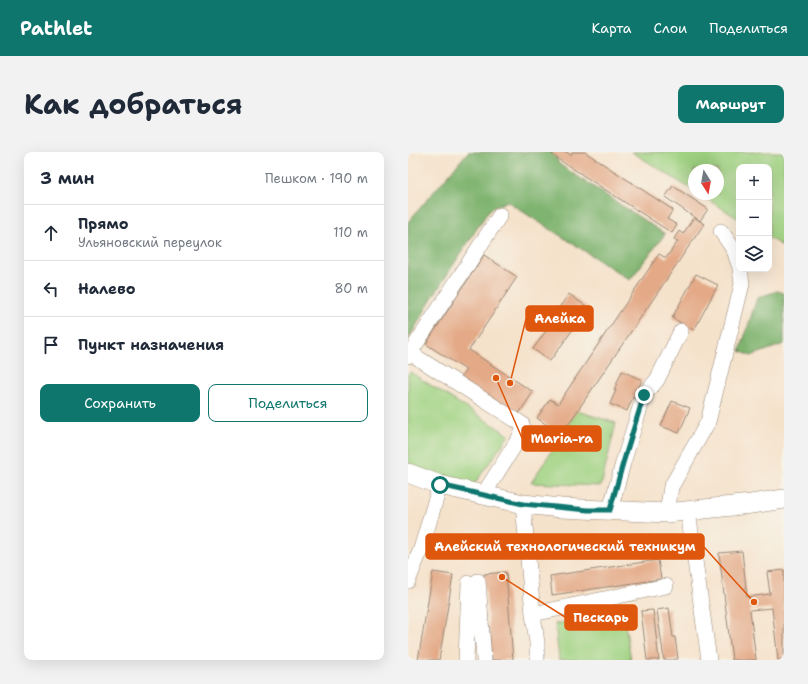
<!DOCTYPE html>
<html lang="ru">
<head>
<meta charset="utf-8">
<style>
  :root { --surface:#fff; --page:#f2f2f3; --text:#1f2937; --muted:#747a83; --line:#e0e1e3; --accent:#0f766e }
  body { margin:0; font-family:"Shantell Sans",sans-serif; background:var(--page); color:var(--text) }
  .controls { position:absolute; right:12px; top:12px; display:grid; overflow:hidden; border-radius:8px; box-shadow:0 4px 16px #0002 }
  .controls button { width:36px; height:36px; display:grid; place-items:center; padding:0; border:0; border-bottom:1px solid var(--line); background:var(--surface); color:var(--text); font:20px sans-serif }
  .compass { position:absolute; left:280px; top:12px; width:36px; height:36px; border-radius:50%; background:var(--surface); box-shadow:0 4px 16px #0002; rotate:169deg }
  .stop { position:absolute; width:12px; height:12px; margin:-9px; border:3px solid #0f766e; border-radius:50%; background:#fff }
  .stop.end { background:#0f766e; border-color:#fff; box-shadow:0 1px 4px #0008 }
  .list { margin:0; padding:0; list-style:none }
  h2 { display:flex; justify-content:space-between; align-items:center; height:52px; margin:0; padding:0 16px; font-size:17px }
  h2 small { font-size:13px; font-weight:400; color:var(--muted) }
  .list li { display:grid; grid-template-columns:26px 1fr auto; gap:12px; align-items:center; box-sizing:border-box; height:56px; padding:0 16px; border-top:1px solid var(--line) }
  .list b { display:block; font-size:15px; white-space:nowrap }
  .list p { margin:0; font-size:13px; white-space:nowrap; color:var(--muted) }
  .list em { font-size:13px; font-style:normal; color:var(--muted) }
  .actions { display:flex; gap:8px; padding:12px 16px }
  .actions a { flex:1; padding:9px 0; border:1px solid var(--accent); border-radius:8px; text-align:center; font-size:14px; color:var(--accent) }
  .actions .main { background:var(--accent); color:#fff }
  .icon { flex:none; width:22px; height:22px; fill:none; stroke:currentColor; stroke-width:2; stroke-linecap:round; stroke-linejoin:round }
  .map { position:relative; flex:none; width:376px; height:508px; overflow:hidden; border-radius:8px }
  header { display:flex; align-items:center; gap:24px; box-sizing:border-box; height:56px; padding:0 20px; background:var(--accent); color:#fff }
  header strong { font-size:19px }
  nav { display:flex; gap:22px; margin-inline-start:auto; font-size:14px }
  .intro { display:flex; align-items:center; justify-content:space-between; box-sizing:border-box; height:96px; padding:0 24px }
  h1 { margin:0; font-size:28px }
  .button { padding:10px 18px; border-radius:8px; background:var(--accent); color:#fff; font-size:14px; font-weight:700 }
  main { display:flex; gap:24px; padding:0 24px }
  aside { flex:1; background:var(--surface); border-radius:8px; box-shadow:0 4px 16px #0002 }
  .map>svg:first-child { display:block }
  .green { fill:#9fd281; stroke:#6d7e50 }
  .forest { fill:#7fb46f; stroke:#5d6f46 }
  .building { fill:#e4aa88 }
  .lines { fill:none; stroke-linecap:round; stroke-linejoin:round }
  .minor-casing { stroke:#988674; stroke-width:16 }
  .major-casing { stroke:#988674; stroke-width:20 }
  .minor { stroke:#fff; stroke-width:15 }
  .major { stroke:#fff; stroke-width:19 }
  .route { stroke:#0f766e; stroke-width:5 }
  .leader { fill:none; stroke:#df570d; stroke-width:1.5 }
  .callout-dot { fill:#df570d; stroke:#f7f3e8; stroke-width:1.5 }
  .callout { fill:#df570d; stroke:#df570d; stroke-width:1.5 }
  .callout-label { font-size:13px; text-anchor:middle; font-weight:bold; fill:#fff }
</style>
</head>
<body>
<header>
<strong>Pathlet</strong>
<nav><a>Карта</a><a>Слои</a><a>Поделиться</a></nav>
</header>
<div class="intro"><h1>Как добраться</h1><a class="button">Маршрут</a></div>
<main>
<aside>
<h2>3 мин<small>Пешком · 190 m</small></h2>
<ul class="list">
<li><svg class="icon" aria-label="ahead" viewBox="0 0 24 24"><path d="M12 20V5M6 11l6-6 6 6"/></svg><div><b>Прямо</b><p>Ульяновский переулок</p></div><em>110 m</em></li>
<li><svg class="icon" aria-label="left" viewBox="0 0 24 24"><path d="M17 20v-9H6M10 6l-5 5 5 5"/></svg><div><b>Налево</b></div><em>80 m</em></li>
<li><svg class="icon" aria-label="arrive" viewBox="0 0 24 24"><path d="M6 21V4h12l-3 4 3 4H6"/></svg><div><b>Пункт назначения</b></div></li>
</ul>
<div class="actions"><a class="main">Сохранить</a><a>Поделиться</a></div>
</aside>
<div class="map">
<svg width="376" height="508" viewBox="0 0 376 508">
  <rect width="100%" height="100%" fill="#f7f3e8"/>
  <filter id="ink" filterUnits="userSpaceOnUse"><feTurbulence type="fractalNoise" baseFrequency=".025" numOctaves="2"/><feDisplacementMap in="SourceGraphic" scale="8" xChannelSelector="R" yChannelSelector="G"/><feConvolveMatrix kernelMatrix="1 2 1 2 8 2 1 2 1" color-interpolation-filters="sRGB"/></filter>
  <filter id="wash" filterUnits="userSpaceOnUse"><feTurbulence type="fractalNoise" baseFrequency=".012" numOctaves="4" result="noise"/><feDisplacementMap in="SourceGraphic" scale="16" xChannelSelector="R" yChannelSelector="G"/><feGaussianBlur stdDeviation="0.9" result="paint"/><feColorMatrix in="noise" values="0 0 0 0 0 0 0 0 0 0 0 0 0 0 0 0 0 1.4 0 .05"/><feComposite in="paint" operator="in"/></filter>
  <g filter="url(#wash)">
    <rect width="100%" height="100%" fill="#f5e2cb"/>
    <path class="green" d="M224,0H376V95L361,86V15H331V67L291,42H310V18H286V39Z
      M2,220L101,283L65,334L26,324L0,312V222Z
      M169,259L208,271L193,334L123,331Z
      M215,460L223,508H151L147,472Z"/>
    <path class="forest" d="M60,0H146L151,12L257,82L222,128L123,65L99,49L81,58L24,146L0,188V70Z
      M369,139L376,141V192L343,204L332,199L349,146Z"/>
    <g id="blocks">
      <path class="building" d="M146,0H158L163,3L164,0H177L265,58L259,67L269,73L264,81L144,3Z
        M265,34L300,57L292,69L257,45Z
        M286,65L296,72L153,283L129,266L142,247L150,252L251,102L258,106L270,89L266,87L271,79L275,82Z
        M76,103L109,125L61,198L125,240L108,266L50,229L58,218L18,192Z
        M288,122L310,133L286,178L264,166Z
        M161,142L182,157L173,170L171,169L142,209L125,197L153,158L150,157Z
        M214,219L234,228L226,246L225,245L219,259L202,252L208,238H206Z
        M264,249L282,256L271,281L253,274Z
        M334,399L339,445L362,442L359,420L376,418V508H370L364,456L342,458L348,508H324L311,401Z
        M250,408L253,427L144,443L142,424Z
        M25,420L45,423L31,508H10Z
        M98,420L105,508H84L76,422Z
        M261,456L265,485H267L270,507H266L267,508H256L249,458Z
        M245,458L251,508H239L233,459Z"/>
    </g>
  </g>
  <g filter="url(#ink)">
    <use href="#blocks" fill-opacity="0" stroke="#988674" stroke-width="1"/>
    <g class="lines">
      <defs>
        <path id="minor" d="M313,79L326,98L331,113
          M2,201L92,63
          M0,204L2,201L114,272L115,280L75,343
          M115,352L125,462L129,491V508
          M202,358L215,311L236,243L249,228L273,179
          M280,359L301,508
          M259,361L263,335L300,270L334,132L332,117
          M0,429L13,397L32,333
          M70,429L76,508
          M125,462L258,434
          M58,508L61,431"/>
        <path id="major" d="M0,321L32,333L115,352L153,356L259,361L343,352L376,347"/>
      </defs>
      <use href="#minor" class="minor-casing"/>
      <use href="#major" class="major-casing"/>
      <use href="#minor" class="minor"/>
      <use href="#major" class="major"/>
    </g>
  </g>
  <g class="lines" filter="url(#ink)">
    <path class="route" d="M32,333L115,352L180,358H202L215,311L236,243"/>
  </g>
  <path class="leader" d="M102 231L118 167M88 226L114 286M346 450L296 395M94 425L157 465"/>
  <g class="callout-dot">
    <circle cx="102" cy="231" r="4"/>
    <circle cx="88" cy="226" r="4"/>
    <circle cx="346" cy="450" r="4"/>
    <circle cx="94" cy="425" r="4"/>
  </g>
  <g class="callout">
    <rect x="118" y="154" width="67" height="25" rx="4"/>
    <rect x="114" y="274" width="79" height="25" rx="4"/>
    <rect x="18" y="382" width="278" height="25" rx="4"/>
    <rect x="157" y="453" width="72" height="25" rx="4"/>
  </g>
  <g class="callout-label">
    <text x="152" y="171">Алейка</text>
    <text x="154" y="291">Maria-ra</text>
    <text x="157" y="399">Алейский технологический техникум</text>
    <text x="193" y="470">Пескарь</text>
  </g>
</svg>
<div class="controls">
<button>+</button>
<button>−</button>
<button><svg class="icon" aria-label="layers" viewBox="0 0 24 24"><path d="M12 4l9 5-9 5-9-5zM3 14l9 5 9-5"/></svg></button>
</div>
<svg class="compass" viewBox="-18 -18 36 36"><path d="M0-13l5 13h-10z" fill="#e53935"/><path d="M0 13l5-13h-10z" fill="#747a83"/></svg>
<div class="stop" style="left:32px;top:333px"></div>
<div class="stop end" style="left:236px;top:243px"></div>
</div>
</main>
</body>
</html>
